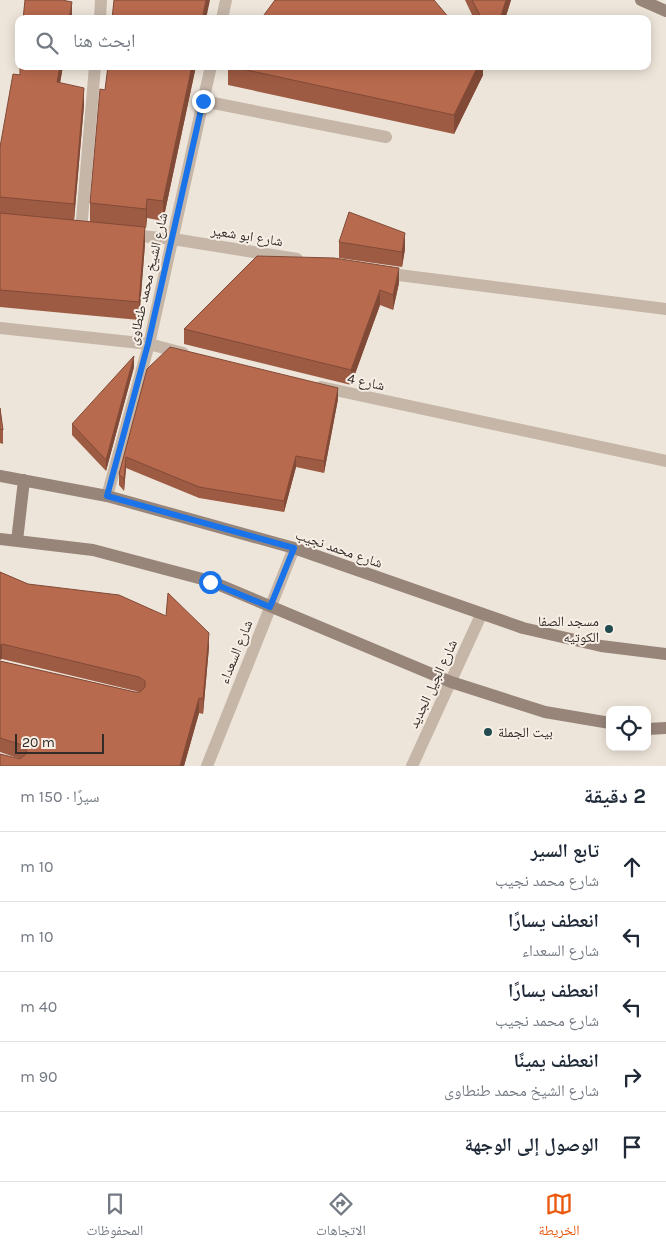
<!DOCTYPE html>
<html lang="ar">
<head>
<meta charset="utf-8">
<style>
  :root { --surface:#fff; --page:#f6f6f7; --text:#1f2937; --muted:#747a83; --line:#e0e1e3; --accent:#ea580c }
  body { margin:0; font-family:Karla,"Noto Naskh Arabic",sans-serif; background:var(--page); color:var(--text); direction:rtl }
  .controls { position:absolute; right:15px; bottom:15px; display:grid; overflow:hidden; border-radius:10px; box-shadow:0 2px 12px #0003 }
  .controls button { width:45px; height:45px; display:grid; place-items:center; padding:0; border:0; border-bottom:1px solid var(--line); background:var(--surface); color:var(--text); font:25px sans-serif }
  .scale { position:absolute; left:15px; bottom:12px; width:89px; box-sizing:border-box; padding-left:5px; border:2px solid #332b27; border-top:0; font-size:14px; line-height:18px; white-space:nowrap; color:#332b27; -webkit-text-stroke:4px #f7efe6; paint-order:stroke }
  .stop { position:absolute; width:15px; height:15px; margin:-11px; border:4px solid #1a73e8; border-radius:50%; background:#fff }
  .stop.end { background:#1a73e8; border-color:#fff; box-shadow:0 1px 5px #0008 }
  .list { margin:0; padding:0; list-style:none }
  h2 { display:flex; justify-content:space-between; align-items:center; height:65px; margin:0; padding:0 20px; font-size:21px }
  h2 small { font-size:16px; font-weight:400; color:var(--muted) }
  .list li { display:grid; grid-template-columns:32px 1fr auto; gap:15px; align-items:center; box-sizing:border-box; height:70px; padding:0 20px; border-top:1px solid var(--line) }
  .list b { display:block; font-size:19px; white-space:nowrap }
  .list p { margin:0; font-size:16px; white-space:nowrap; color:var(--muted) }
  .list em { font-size:16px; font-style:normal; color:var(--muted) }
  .icon { flex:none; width:28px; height:28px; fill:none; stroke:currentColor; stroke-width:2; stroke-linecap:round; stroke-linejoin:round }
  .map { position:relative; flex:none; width:666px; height:766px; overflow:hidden; direction:ltr }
  .search { position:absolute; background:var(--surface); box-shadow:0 2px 12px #0003; left:15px; right:15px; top:15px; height:55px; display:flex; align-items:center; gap:12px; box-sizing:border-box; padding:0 18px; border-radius:10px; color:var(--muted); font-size:19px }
  .sheet { height:415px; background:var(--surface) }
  nav { display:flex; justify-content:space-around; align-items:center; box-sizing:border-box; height:70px; border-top:1px solid var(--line); background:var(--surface); font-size:14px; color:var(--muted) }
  nav a { display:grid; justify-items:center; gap:2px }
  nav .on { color:var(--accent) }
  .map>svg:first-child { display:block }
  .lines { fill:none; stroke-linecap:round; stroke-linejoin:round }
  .minor { stroke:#c5b6a8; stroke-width:12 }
  .secondary { stroke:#98857a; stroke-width:12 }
  .wall { fill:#9e5b43 }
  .shaded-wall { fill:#814a37 }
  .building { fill:#b86a4e; stroke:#814a37 }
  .route { stroke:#1a73e8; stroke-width:6 }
  .poi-dot { fill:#214b4f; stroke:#f7efe6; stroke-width:2 }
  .labels { text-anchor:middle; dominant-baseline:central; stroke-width:4; stroke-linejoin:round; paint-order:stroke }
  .street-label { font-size:14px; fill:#332b27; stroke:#f7efe6 }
  .poi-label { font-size:14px; fill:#332b27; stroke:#f7efe6; text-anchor:end }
</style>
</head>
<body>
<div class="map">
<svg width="666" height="766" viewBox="0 0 666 766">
  <rect width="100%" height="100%" fill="#eee5da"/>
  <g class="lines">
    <path class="minor" d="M100,19L101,0
      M222,19L226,0
      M203,101L386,137
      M81,231L95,66
      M129,235L173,239L297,259
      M383,273L666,309
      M0,328L149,344L183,353
      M321,387L666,461
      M107,496L149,344L211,66
      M207,766L294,548
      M412,766L481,615"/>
    <path class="secondary" d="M641,0L666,11
      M0,476L107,496L294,548L523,628L601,646L666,654
      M0,539L93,550L210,581L451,682L545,712L610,723
      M17,541L24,480
      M647,729L666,728"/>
  </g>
  <path class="wall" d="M465,0H511L505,19H474Z
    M20,66H63L60,83L84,105L74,220L90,222V203L105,90L108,66H196L163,221L147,218L146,228H145V244L139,320L0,307V147L20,75Z
    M228,66H483V75L454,134L228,85Z
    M339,242L405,249L402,267L339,258Z
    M399,283L393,310L380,305L351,385L184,344V329Z
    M134,367L106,471L72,435V424Z
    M147,369L338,399L324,473L296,467L284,512L199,498L126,468L124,491L119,485V474Z
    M0,408L3,430V444L0,443Z
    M0,572L28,584L209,647L203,714L199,713L184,766H0L20,759L0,752V661L135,692H140L2,659Z"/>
  <path class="shaded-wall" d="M206,0H210L206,19H202Z
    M506,0H511L505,19H500Z
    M72,2V19H69Z
    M60,66H63L57,100V82Z
    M192,66H196L163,221V201Z
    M478,66H483V75L454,134V115Z
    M84,88V105L74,221V204Z
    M147,199V218L146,228V209Z
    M145,227V244L139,320V302Z
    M405,233V249L402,267V252Z
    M399,268V283L393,310V295Z
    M380,290V305L351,385V370Z
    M134,356V367L106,471V460Z
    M338,388V399L324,473V461Z
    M296,456V467L284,512V501Z
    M126,457V468L124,491V479Z
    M209,633V647L203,714V699Z
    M2,644V659L0,660V645Z
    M199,698V713L184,766H180Z"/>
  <path class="building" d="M25,0H62L72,2L69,19H23Z
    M114,0H206L202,19H112Z
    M275,0H434L450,19H261Z
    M472,0H506L500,19H482Z
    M20,66H60L57,82L84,88L74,204L0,197V147L13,74L20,75Z
    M108,66H192L163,201L147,199L146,209L90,203L100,89L105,90Z
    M228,66H478L454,115Z
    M349,212L405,233L402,252L339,242Z
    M0,213L145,227L139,302L0,290Z
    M257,256L334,258L399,268L393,295L380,290L351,370L184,329Z
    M170,347L338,388L324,461L296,456L284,501L199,487L126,457L124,479L119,474L147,369Z
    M134,356L106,460L72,424Z
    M0,408L3,430L0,429Z
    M0,572L28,584L119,595L166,616L168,593L209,633L203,699L199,698L180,766H0V754L20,759L27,753L25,746L0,738V661L135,692H140L145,687V681L139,677L2,644L0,645Z"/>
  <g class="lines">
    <path class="route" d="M203,101L148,344L107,496L294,548L270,607L210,582"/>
  </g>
  <g class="poi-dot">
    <circle cx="609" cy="629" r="5"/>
    <circle cx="488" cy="732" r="5"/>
  </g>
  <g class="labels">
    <g class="street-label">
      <text transform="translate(247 236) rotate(9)">شارع ابو شعير</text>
      <text transform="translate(148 279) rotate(-77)">شارع الشيخ محمد طنطاوى</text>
      <text transform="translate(366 382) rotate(12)">شارع 4</text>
      <text transform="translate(339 549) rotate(19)">شارع محمد نجيب</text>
      <text transform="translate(236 652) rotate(-68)">شارع السعداء</text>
      <text transform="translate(433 684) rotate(-65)">شارع الجيل الجديد</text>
    </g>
    <g class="poi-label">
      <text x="599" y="621">مسجد الصفا<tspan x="599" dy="16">الكوتيه</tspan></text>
      <text x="498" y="732" text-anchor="start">بيت الجملة</text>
    </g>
  </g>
</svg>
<div class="controls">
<button><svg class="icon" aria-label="locate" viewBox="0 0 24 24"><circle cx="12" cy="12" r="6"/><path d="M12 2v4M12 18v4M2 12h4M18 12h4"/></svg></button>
</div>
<div class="scale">20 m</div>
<div class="stop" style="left:210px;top:582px"></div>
<div class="stop end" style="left:203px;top:101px"></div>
<div class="search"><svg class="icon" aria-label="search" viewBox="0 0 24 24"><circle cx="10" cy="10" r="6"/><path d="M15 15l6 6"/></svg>ابحث هنا</div>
</div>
<section class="sheet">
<h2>2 دقيقة<small>سيرًا · 150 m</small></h2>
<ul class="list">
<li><svg class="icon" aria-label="ahead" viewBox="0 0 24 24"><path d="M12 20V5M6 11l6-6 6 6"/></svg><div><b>تابع السير</b><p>شارع محمد نجيب</p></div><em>10 m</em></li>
<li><svg class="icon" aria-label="left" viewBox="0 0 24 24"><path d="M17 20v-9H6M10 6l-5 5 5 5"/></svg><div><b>انعطف يسارًا</b><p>شارع السعداء</p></div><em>10 m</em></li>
<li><svg class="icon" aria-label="left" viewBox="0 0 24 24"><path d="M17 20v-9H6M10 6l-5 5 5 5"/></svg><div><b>انعطف يسارًا</b><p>شارع محمد نجيب</p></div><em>40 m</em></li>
<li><svg class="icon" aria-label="right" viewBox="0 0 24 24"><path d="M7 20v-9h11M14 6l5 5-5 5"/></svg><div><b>انعطف يمينًا</b><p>شارع الشيخ محمد طنطاوى</p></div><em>90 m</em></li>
<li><svg class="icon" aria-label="arrive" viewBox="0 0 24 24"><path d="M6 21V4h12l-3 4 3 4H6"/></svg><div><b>الوصول إلى الوجهة</b></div></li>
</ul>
</section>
<nav>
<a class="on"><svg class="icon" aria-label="map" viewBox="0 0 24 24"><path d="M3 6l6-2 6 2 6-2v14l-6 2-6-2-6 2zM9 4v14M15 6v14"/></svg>الخريطة</a>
<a><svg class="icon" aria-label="directions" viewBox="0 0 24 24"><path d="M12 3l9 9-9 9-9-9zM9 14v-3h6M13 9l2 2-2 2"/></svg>الاتجاهات</a>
<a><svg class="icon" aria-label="saved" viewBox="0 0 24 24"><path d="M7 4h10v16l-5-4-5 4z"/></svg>المحفوظات</a>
</nav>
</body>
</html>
